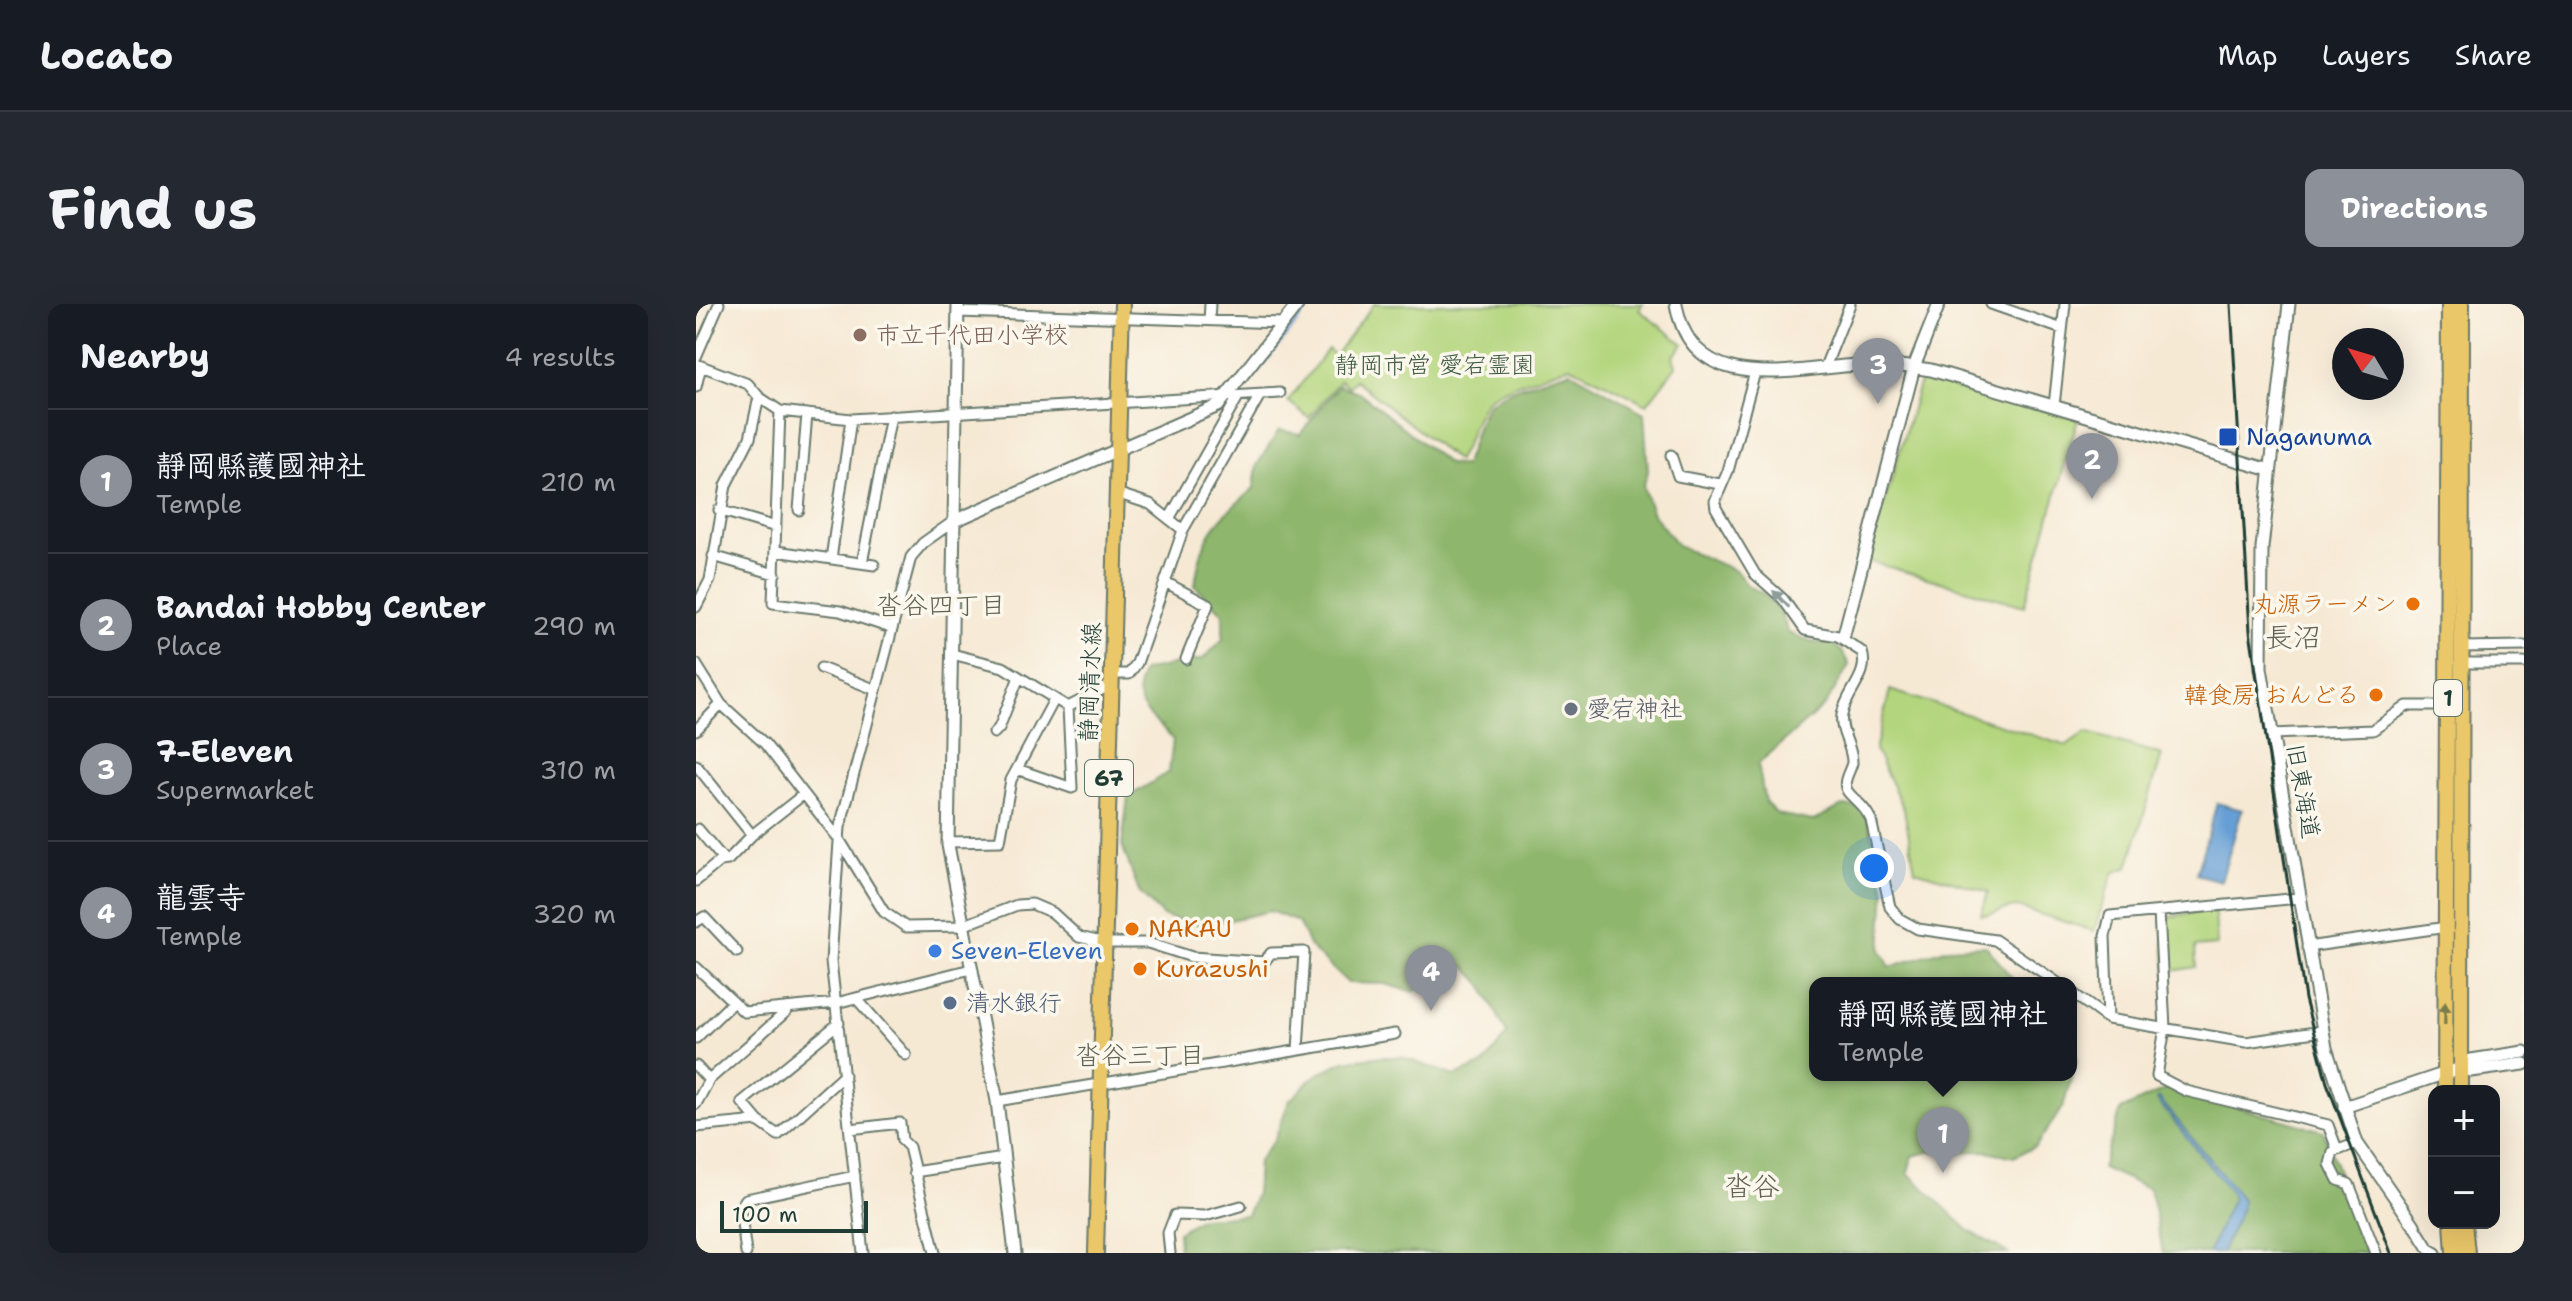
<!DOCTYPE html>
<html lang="en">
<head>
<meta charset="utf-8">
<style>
  :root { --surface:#171b24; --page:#242831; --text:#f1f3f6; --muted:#9ea1a6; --line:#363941; --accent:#8c9099 }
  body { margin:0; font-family:"Shantell Sans","Klee One",sans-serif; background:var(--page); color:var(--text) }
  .controls { position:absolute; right:24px; bottom:24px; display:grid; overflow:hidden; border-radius:16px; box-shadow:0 8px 32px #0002 }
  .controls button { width:72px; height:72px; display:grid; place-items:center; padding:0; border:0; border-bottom:2px solid var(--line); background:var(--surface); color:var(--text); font:40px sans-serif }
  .compass { position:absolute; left:1636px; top:24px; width:72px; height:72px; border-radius:50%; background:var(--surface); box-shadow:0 8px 32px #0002; rotate:308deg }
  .scale { position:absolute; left:24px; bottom:20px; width:148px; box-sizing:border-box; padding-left:8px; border:4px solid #1f3d34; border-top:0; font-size:22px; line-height:28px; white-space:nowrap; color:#1f3d34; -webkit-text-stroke:6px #fbf7ec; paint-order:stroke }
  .you { position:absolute; left:1178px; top:564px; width:28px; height:28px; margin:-20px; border:6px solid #fff; border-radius:50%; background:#1a73e8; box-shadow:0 0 0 12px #1a73e833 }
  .badge { display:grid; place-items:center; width:52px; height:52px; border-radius:50%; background:var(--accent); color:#fff; font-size:26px; font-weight:700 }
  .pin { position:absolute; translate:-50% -66px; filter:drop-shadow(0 2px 4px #0008) }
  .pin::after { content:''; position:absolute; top:42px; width:28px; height:24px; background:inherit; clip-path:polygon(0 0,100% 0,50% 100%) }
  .popup { position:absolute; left:1113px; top:673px; width:268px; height:104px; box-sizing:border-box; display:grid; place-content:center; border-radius:16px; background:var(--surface); filter:drop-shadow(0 2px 6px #0005); font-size:26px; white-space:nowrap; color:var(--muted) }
  .popup b { font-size:30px; color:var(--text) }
  .popup::after { content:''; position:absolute; left:50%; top:100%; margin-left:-16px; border:16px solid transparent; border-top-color:var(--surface) }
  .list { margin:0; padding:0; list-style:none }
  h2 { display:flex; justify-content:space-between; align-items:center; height:104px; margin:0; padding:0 32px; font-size:34px }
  h2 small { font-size:26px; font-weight:400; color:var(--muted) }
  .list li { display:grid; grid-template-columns:52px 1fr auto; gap:24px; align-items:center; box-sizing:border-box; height:144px; padding:0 32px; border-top:2px solid var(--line) }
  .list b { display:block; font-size:30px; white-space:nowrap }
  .list p { margin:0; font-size:26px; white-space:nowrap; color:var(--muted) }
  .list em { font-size:26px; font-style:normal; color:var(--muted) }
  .map { position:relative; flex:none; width:1828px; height:949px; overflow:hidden; border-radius:16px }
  header { display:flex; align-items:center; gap:48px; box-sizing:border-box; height:112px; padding:0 40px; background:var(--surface); border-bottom:2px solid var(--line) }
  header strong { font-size:38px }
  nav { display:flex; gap:44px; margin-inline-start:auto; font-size:28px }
  .intro { display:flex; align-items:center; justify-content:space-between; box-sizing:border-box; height:192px; padding:0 48px }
  h1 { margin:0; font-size:56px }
  .button { padding:20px 36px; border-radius:16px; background:var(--accent); color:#fff; font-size:28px; font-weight:700 }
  main { display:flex; gap:48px; padding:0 48px }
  aside { flex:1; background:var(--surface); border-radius:16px; box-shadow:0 8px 32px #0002 }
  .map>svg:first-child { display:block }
  .green { fill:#b3d57d; stroke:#698958; stroke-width:2 }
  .forest { fill:#8eb66c; stroke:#567a50; stroke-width:2 }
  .water { fill:#669fd5; stroke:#426e84; stroke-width:2 }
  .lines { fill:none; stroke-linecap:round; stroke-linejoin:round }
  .stream { stroke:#669fd5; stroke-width:3 }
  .minor-casing { stroke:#6a796c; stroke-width:13 }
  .tertiary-casing { stroke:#6a796c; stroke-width:15 }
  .primary-casing { stroke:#6a796c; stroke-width:18 }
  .trunk-casing { stroke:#6a796c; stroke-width:18 }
  .minor { stroke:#fff; stroke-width:9 }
  .tertiary { stroke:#fff; stroke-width:11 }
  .primary { stroke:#eac769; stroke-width:14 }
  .trunk { stroke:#eac769; stroke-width:14 }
  .rail { stroke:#1f3d34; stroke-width:3 }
  .oneway { fill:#8f9e9a }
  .oneway2 { fill:#7a7b4c }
  .education-dot { fill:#8d6e63; stroke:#fbf7ec; stroke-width:3 }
  .transit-dot { fill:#1a4fb4; stroke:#fbf7ec; stroke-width:3 }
  .food-dot { fill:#e8710a; stroke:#fbf7ec; stroke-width:3 }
  .worship-dot { fill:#6b7280; stroke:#fbf7ec; stroke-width:3 }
  .shop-dot { fill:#3f7fe0; stroke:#fbf7ec; stroke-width:3 }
  .service-dot { fill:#5c6f8a; stroke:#fbf7ec; stroke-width:3 }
  .labels { text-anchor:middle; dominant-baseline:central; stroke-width:7; stroke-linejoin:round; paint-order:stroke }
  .shield { fill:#fbf7ec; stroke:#61756b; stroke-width:2 }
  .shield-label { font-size:22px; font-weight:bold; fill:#1f3d34 }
  .education-label { font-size:24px; fill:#785e54; stroke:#fbf7ec; text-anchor:start }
  .park-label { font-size:24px; fill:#3d5b43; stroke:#fbf7ec }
  .transit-label { font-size:24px; fill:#164399; stroke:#fbf7ec; text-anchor:start }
  .food-label { font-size:24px; fill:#c56008; stroke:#fbf7ec; text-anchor:end }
  .street-label { font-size:24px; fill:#1f3d34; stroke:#fbf7ec }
  .worship-label { font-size:24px; fill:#5b616d; stroke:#fbf7ec; text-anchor:start }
  .shop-label { font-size:24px; fill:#366cbe; stroke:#fbf7ec; text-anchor:start }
  .service-label { font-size:24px; fill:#4e5e75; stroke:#fbf7ec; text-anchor:start }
  .neighbourhood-label { font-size:26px; fill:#616452; stroke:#fbf7ec }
  .quarter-label { font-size:28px; fill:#616452; stroke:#fbf7ec }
</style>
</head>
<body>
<header>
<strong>Locato</strong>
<nav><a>Map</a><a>Layers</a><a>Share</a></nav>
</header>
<div class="intro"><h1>Find us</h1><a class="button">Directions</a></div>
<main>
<aside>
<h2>Nearby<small>4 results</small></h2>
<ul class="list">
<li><span class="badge">1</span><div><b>靜岡縣護國神社</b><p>Temple</p></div><em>210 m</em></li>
<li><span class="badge">2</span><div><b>Bandai Hobby Center</b><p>Place</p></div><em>290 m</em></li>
<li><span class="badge">3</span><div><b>7-Eleven</b><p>Supermarket</p></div><em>310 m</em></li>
<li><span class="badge">4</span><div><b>龍雲寺</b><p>Temple</p></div><em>320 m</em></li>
</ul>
</aside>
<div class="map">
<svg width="1828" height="949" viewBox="0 0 1828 949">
  <rect width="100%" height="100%" fill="#fbf7ec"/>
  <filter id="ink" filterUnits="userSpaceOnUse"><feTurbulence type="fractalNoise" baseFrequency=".0125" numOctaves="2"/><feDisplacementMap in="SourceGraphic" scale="16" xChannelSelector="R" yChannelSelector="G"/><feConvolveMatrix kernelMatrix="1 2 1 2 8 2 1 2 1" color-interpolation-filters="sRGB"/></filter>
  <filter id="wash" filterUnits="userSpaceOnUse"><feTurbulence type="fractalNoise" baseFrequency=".006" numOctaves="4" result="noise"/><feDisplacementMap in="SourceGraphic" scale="32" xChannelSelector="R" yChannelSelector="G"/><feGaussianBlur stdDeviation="1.8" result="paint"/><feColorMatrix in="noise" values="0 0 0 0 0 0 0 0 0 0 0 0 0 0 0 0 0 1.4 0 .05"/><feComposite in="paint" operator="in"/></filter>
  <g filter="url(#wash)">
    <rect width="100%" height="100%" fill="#f6e9d4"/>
    <path class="green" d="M678,0H947L943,6L987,40L977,53L980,62L951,100L874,62C857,68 801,85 792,95C777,112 774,139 761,157L659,76L653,83L644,76L613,114L592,97L632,45L639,51Z
      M1226,70L1382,114L1328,302L1172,257Z
      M1194,386L1371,442L1390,428L1466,451L1432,563L1417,569L1398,627L1321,603C1307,604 1299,612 1285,611L1292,588L1219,566L1208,505L1179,446Z
      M1515,606L1519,610L1521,641L1499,643L1500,663L1470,668L1467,614Z"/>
    <path class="forest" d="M874,67L948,109L952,167L947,183L957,210L982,242L1040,267L1052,282L1068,290L1085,309L1092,329L1120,339H1136L1147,349L1153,361L1130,400L1062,460L1069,498L1081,510L1117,517L1146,502L1169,503L1189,585L1185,646L1194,663L1252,644L1290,642L1320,679H1119V771H1375V739L1381,754L1367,803L1340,842L1318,853L1291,847L1233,848L1216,852L1212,869L1272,926L1312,949H483L482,928L505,914L551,911L560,890L562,857L579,835L593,797L620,771L648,757L677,753H706L759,772L788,760L811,730L787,682L769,662L740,665L718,688L689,680L652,679L614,643L602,618L574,607L508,622L467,612L443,588L426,541L432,493L473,468L477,436C455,410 433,404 446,367L507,355L527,335V309L499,282C505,229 520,218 558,184L561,161L583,126L604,130L643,81L664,89L752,160L768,162C776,144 780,120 790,103C799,88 855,73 874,67Z
      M1472,784L1627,827L1672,949H1467L1454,885L1406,864L1425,806Z"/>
    <path class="water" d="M1521,499L1546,506L1525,577L1500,570Z
      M1463,794L1546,895V904L1525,949H1512L1537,894L1535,889L1461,796Z"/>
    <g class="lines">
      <path class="stream" d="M550,82L615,0"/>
    </g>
  </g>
  <g filter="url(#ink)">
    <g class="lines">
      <defs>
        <path id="minor" d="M1295,0L1366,25
          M262,8L587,19
          M513,17L514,0
          M0,53L23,0
          M0,60L52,80L63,93L84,107L155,115L584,89
          M1129,63L1154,0
          M1059,68L1032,167L1019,197L1020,204L1059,270L1087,295L1109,326L1142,332L1166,348C1174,371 1150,388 1146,411C1143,428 1157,443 1156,459C1154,468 1145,478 1152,488C1161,499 1169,502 1175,516L1194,603L1204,615L1222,625L1299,636L1362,679
          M0,83L5,62
          M1358,102L1369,0
          M84,107L77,299L144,307L195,324
          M975,151L982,172L1024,180
          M423,190L454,200L487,226
          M23,206L80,223
          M103,206L111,110
          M473,215L542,93
          M80,247L178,261
          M17,252L79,270
          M135,255L155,115
          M166,259L195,112
          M469,278L512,301L490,355
          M0,303L14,276L30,181L54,134L63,93
          M1764,343L1828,342
          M256,350L307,363L372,403L415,381
          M1763,359H1828
          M0,360L25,400L69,440L143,535L188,608L210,623L266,622L321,601L336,600L357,609L383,633L410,639H452L496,653L568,658L575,649L608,648L602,746
          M125,364L178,385
          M416,370H433L441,359L487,226L564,91
          M0,426L25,400
          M298,429L303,424L323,373
          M1575,430L1677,426L1711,402H1752
          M0,461L56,531
          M321,465L376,484L372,403
          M2,525L28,556
          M252,538L304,537L315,476L358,396
          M0,577L24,557L32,556L56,531L108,490
          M1463,608L1469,724L1461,772L1490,787L1632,821L1641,845
          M0,618L8,613L41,648
          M1611,643L1751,623
          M0,663L48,708L140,699L275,665
          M1375,688L1412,715L1550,738L1626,727
          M161,695L210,751
          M1412,715L1409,632L1414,612L1603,594
          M0,734L37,698
          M0,762L13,776L0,800
          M13,776L91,707
          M301,797L699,730
          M62,817L82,831L148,771
          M0,823L62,817L46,798L143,719
          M154,825L204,819L206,836L213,843L239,949
          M1661,839L1637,848L1634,860L1642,876L1653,880L1680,949
          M218,868L308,854
          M1718,921L1733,945L1740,949
          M50,949L44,904L50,895L159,872
          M167,949L135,657L144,523L215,253L227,239L258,217
          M474,949L472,929L479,911L509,912L545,902"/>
        <path id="tertiary" d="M262,0L252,541L301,797L319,949
          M980,0C996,93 1095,65 1161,61C1186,59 1211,62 1235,66L1574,166
          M1593,0L1566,244L1565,364L1630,744L1661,839L1718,921
          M258,217L522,102L602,0
          M1147,334L1218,63L1243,0
          M1765,764L1775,767L1828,760
          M1648,803L1765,764L1775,756L1828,748"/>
        <path id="primary" d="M400,949L426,0"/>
        <path id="trunk" d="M1749,787L1753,0
          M1765,787L1766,0
          M1756,919L1758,949
          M1768,919L1771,949"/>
      </defs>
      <use href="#minor" class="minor-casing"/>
      <use href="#tertiary" class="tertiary-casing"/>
      <use href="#primary" class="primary-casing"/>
      <use href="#trunk" class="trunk-casing"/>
      <use href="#minor" class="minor"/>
      <use href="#tertiary" class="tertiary"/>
      <use href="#primary" class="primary"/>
      <use href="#trunk" class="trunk"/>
      <path class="rail" d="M1535,0L1554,327L1609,695L1631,779L1695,949"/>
    </g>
    <defs><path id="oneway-solid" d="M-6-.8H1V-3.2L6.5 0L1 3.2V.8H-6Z" transform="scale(2)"/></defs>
    <use class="oneway" href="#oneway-solid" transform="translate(1085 295) rotate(-134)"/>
    <use class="oneway2" href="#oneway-solid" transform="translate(1749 709) rotate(-89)"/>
  </g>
  <circle class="education-dot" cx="164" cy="31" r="8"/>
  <rect class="transit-dot" x="1522" y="123" width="20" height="20" rx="4"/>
  <g class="food-dot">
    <circle cx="1717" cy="300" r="8"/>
    <circle cx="1680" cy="391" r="8"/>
    <circle cx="436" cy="625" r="8"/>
    <circle cx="444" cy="665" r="8"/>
  </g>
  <circle class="worship-dot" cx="875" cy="405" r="8"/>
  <circle class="shop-dot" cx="239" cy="647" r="8"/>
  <circle class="service-dot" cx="254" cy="699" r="8"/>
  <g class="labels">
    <g class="shield">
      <rect x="1738" y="376" width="28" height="36" rx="6"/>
      <rect x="389" y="456" width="48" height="36" rx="6"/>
    </g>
    <g class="shield-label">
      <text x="1752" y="394">1</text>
      <text x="413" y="474">67</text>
    </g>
    <g class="education-label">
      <text x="180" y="31">市立千代田小学校</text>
    </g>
    <g class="park-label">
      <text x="739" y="61">静岡市営 愛宕霊園</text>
    </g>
    <g class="transit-label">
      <text x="1550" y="133">Naganuma</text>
    </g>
    <g class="food-label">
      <text x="1701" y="300">丸源ラーメン</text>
      <text x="1664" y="391">韓食房 おんどる</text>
      <text x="452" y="625" text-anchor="start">NAKAU</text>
      <text x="460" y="665" text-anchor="start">Kurazushi</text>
    </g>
    <g class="street-label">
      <text transform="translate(394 378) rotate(-88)">静岡清水線</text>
      <text transform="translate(1607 487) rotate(80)">旧東海道</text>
    </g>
    <g class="worship-label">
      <text x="891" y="405">愛宕神社</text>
    </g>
    <g class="shop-label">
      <text x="255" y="647">Seven-Eleven</text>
    </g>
    <g class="service-label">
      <text x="270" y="699">清水銀行</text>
    </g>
    <g class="neighbourhood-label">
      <text x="245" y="300">沓谷四丁目</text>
      <text x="444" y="750">沓谷三丁目</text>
    </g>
    <g class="quarter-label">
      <text x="1597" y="333">長沼</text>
      <text x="1056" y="882">沓谷</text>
    </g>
  </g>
</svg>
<div class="controls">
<button>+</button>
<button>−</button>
</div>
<svg class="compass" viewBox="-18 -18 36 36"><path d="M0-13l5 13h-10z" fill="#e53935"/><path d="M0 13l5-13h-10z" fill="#9ea1a6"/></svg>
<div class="scale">100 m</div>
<div class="you"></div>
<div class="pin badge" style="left:1247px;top:869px">1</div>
<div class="popup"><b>靜岡縣護國神社</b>Temple</div>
<div class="pin badge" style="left:1396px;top:195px">2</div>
<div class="pin badge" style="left:1182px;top:100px">3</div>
<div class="pin badge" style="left:735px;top:707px">4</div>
</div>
</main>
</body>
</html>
